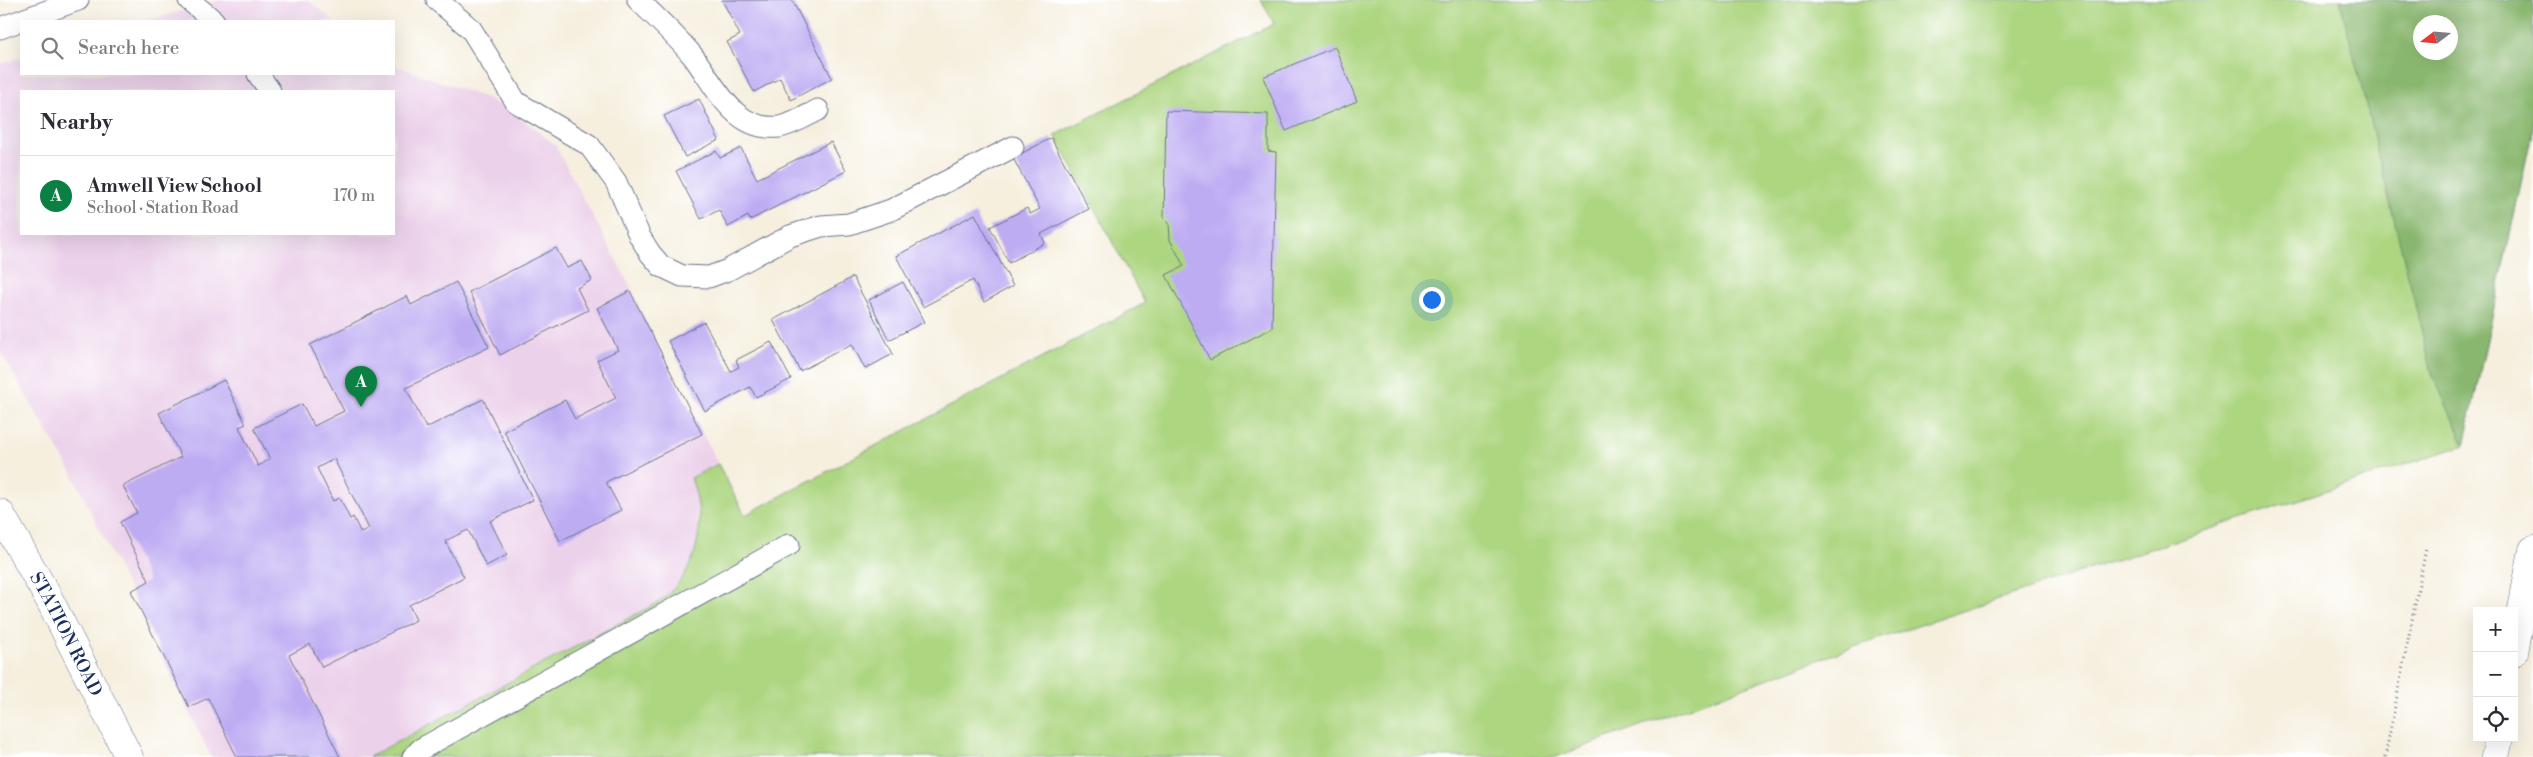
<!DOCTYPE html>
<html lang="en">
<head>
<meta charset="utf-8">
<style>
  :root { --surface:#fff; --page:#f7f7f7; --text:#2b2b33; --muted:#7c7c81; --line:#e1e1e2; --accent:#0b8043 }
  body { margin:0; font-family:"Libre Bodoni",serif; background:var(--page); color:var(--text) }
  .controls { position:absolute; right:15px; bottom:15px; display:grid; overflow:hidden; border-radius:0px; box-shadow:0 5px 20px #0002 }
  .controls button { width:45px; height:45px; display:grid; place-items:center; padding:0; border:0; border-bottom:1px solid var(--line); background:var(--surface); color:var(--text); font:25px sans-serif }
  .compass { position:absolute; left:2413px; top:15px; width:45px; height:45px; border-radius:50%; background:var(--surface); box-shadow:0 5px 20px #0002; rotate:254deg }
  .you { position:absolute; left:1431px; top:299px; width:18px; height:18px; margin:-12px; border:4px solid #fff; border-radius:50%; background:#1a73e8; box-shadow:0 0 0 8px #1a73e833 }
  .badge { display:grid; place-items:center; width:32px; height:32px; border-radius:50%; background:var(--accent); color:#fff; font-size:16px; font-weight:700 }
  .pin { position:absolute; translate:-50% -41px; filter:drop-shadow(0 1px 2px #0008) }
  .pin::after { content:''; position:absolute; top:26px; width:18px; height:15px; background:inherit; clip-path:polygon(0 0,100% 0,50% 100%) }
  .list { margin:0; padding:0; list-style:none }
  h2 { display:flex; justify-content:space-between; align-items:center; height:65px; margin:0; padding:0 20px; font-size:21px }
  h2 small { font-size:16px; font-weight:400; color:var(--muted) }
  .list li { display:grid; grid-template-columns:32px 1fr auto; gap:15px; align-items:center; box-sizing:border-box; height:80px; padding:0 20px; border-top:1px solid var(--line) }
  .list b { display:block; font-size:19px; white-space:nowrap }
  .list p { margin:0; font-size:16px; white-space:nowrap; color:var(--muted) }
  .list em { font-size:16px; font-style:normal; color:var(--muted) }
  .icon { flex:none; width:28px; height:28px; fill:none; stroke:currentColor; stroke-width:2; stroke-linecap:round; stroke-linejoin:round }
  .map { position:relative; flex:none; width:2533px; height:757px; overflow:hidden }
  .search { position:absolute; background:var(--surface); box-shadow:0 5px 20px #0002; left:20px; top:20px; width:375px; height:55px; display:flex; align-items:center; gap:12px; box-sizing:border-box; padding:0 18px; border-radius:0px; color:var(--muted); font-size:19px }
  .panel { position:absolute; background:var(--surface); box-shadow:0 5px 20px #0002; left:20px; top:90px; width:375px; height:145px; border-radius:0px }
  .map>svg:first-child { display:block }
  .built { fill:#ecd1ea; fill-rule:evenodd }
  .green { fill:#add681; stroke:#648270; fill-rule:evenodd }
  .forest { fill:#8ab76f; stroke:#527366; fill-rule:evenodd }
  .building { fill:#beacf3; fill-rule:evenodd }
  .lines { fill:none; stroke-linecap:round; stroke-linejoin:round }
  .service-casing { stroke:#68728b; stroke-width:23 }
  .secondary-casing { stroke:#68728b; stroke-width:29 }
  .trunk-casing { stroke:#68728b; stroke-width:29 }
  .path { stroke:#68728b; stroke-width:3; stroke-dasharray:1 4; stroke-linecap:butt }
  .service { stroke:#fff; stroke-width:21 }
  .secondary { stroke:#fff; stroke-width:28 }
  .trunk { stroke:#fff; stroke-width:28 }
  .labels { text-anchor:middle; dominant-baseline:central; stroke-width:5; stroke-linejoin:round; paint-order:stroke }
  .street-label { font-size:18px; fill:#1b2f5e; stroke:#fff }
</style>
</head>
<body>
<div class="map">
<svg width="2533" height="757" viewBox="0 0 2533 757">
  <rect width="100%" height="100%" fill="#fff"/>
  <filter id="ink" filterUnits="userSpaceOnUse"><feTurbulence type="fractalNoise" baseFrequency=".02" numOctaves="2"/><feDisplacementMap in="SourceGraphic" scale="10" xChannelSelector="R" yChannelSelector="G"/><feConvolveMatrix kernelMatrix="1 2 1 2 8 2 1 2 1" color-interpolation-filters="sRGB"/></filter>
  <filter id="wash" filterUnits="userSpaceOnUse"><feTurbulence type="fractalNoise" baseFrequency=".0096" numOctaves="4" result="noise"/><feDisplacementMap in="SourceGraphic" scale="20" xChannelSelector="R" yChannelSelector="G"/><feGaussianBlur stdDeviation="1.12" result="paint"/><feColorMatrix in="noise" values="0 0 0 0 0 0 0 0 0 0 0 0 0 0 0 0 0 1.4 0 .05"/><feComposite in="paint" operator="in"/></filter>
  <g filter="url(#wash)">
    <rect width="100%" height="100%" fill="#f6efde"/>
    <path class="built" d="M221,0H308L334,21H147Z
      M21,58V74H394V65L489,99L533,127L555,145L637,299L635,300L718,464L691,478L697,500L698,541L686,575L674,591L659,602L369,757H211L72,473L0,351V64ZM21,91H394V234H21Z"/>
    <path class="green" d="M1261,0H2533V128L2464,445L1845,650L1556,757H369L659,602C699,572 708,524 691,478L718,464L745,515L1145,303L1055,135L1274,24ZM2420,22H2450V52H2420Z"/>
    <path class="forest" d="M2340,0H2533V128L2464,445L2432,373ZM2420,22H2450V52H2420Z"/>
    <g id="blocks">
      <path class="building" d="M722,0H792L832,78L791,100L780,78L754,92L727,42L740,35Z
        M1335,47L1357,101L1286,131L1263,77Z
        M699,99L719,140L685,157L664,116Z
        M1166,111L1268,114V151L1276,152L1272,328L1210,360L1166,275L1184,266L1170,240L1169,223L1164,219Z
        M1051,138L1089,209L1041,234L1045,243L1009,263L990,227L1027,208L1030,214L1040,209L1013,158Z
        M831,142L846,171L750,220L748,216L728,227L719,210L701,219L676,171L716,151L720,158L741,148L757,179Z
        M975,214L1013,286L984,302L973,280L923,307L896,256Z
        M556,248L567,268L582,261L592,280L577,288L588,310L500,355L469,292Z
        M853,277L893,354L865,369L852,344L800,371L773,320Z
        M456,282L489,347L406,388L426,428L483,399L533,500L490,521L507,555L486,566L468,530L445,541L464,577L409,605L416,620L322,667L310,644L289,655L340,757H237L208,698L189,707L131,591L149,581L120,522L137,513L123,486L181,457L159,413L224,380L246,424L239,427L258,466L270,459L254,428L302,404L314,426L344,411L310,345L407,296L411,305ZM334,459L369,529L361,533L353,517L350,519L340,498L333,501L317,468Z
        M903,282L924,322L889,340L869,300Z
        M630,291L702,434L606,482L621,510L560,541L504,431L565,400L575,419L616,398L597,360L618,350L597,308Z
        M704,322L731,371L739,367L736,360L771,342L791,379L756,397L750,387L705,411L668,341Z"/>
    </g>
  </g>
  <g filter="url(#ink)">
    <use href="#blocks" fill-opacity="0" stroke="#68728b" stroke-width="1"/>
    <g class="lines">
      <defs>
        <path id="service" d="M189,0L214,21
          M437,0L471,29L516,102L589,145L616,182L640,237L650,253L661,266L682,276L709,277L728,270L790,236L821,226L849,224L891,210L1013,147
          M638,0C656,17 676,36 692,55C715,84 733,132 779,127C792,125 806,116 818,110
          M0,28L78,0
          M258,74L270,91
          M413,757L421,749L789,545"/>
        <g id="secondary">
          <path id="s1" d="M0,513L48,597L129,757"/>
        </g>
        <path id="trunk" d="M2514,652L2533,550
          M2495,757L2499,738"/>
      </defs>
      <use href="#service" class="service-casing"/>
      <use href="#secondary" class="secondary-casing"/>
      <use href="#trunk" class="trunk-casing"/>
      <path class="path" d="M2385,757L2426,549"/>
      <use href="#service" class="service"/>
      <use href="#secondary" class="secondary"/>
      <use href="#trunk" class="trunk"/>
    </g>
  </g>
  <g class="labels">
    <g class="street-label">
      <text stroke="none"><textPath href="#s1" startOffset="138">STATION ROAD</textPath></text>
    </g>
  </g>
</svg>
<div class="controls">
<button>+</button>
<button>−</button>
<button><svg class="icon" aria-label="locate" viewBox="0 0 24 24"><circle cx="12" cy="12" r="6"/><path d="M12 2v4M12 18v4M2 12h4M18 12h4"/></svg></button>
</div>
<svg class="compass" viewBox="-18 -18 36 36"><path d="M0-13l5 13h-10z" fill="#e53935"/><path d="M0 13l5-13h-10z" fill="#7c7c81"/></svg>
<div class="you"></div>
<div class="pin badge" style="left:361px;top:407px">A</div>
<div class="search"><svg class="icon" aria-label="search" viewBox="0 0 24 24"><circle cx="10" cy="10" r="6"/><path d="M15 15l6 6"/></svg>Search here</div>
<section class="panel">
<h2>Nearby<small></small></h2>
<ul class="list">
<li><span class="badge">A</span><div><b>Amwell View School</b><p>School · Station Road</p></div><em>170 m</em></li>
</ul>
</section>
</div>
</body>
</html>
